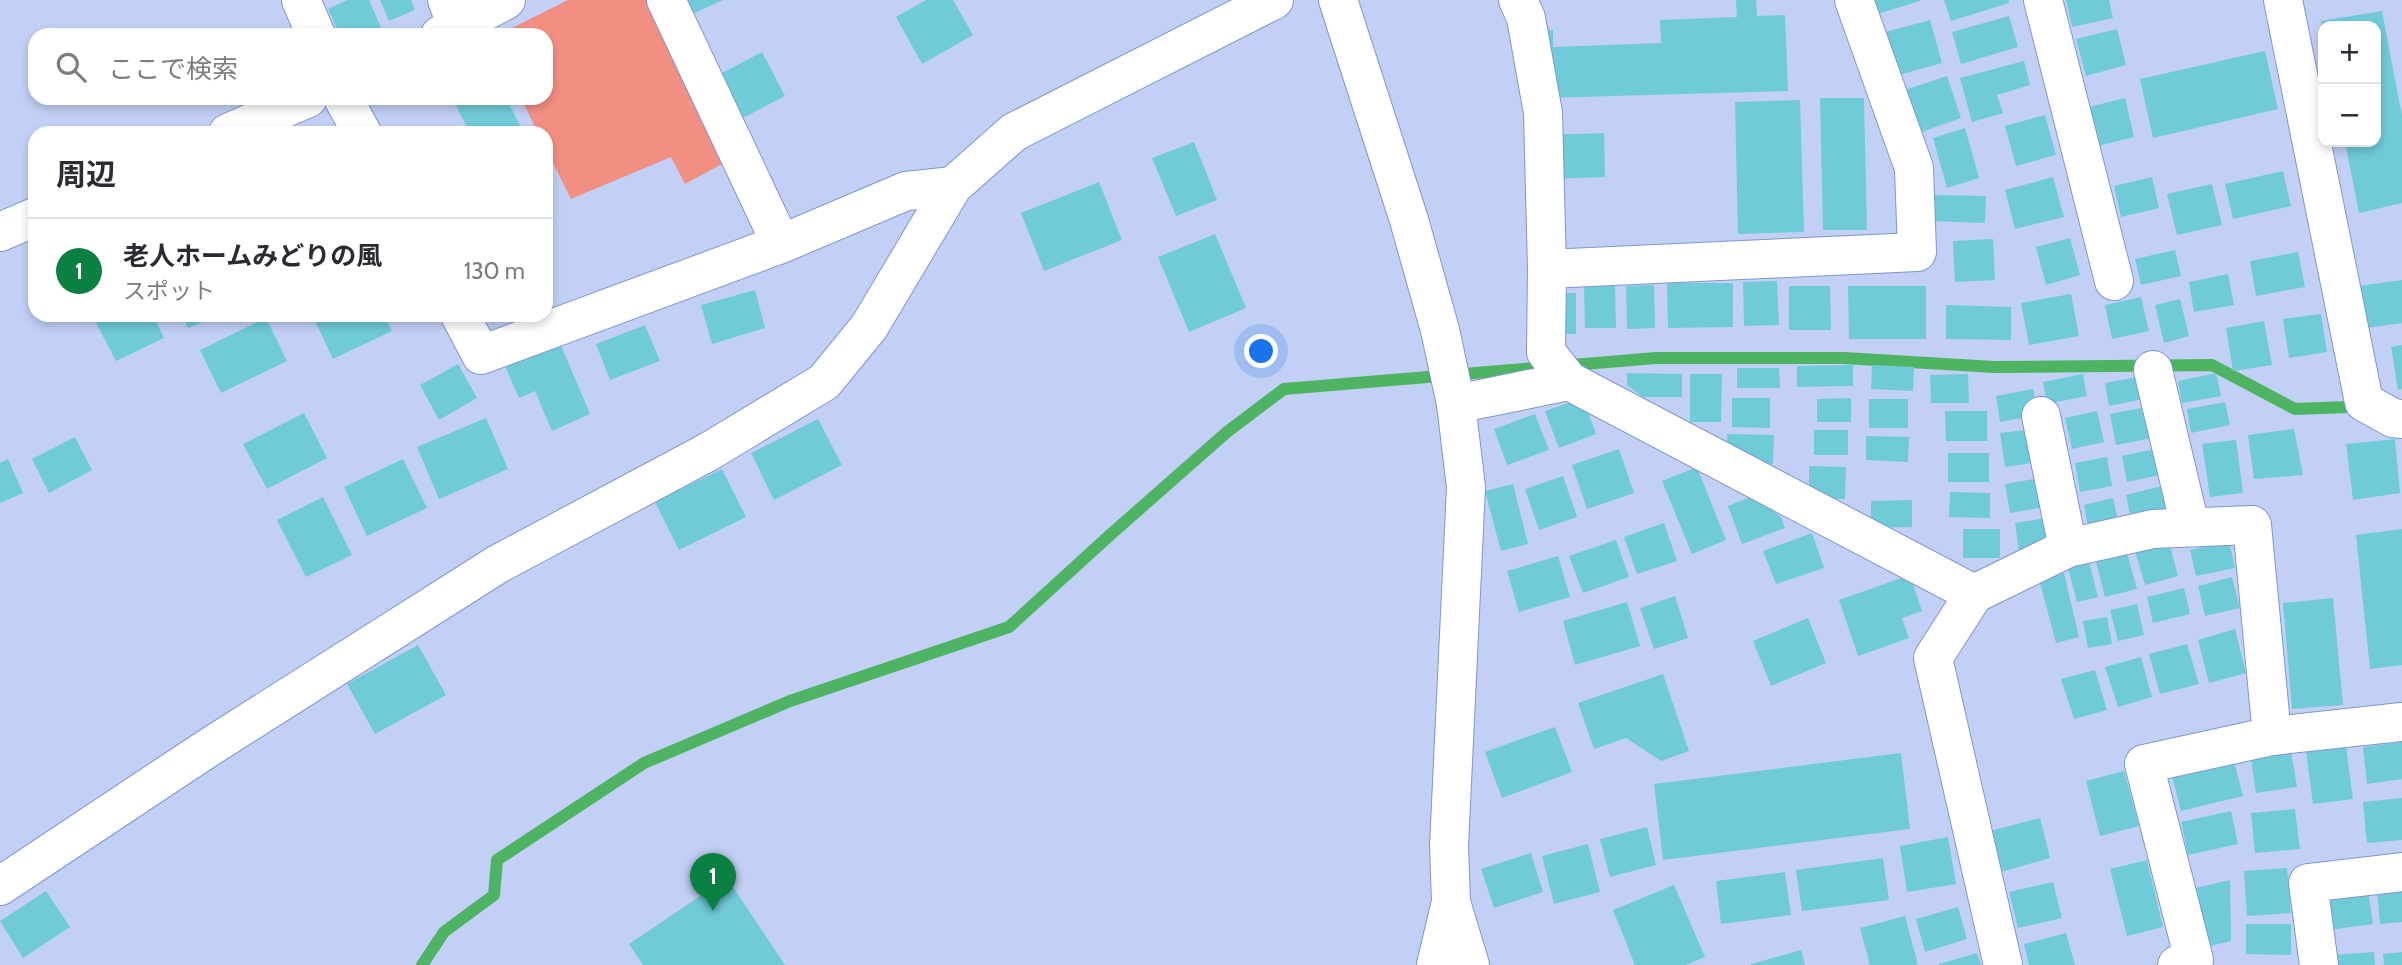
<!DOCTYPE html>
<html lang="ja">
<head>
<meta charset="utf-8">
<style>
  :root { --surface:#fff; --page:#f2f2f3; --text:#2b2b33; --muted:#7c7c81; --line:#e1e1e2; --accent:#0b8043 }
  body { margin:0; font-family:Cabin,"Noto Sans JP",sans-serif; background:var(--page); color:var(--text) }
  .controls { position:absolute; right:21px; top:21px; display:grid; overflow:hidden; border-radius:14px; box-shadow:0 4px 10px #0003 }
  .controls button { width:63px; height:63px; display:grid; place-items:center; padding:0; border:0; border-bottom:2px solid var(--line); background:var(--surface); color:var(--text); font:35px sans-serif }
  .you { position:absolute; left:1262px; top:352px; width:24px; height:24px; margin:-18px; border:5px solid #fff; border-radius:50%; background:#1a73e8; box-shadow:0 0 0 10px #1a73e833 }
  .badge { display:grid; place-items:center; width:46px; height:46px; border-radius:50%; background:var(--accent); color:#fff; font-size:23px; font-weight:700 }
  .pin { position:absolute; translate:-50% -58px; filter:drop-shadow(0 2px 4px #0008) }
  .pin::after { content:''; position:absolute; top:37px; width:24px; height:21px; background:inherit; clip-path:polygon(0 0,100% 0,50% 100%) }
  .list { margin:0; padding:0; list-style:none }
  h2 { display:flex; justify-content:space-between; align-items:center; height:91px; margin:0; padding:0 28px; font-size:30px }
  h2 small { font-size:23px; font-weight:400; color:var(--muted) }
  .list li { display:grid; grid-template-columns:46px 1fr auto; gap:21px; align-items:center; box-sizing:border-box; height:105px; padding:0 28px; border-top:2px solid var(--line) }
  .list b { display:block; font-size:26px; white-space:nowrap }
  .list p { margin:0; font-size:23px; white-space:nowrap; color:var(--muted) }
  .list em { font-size:23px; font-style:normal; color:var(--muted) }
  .icon { flex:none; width:38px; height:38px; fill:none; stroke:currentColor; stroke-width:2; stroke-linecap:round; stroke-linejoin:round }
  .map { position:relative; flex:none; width:2402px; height:965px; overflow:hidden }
  .search { position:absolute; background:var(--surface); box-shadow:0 4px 10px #0003; left:28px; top:28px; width:525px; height:77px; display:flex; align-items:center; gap:18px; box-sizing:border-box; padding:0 24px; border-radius:21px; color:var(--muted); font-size:26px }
  .panel { position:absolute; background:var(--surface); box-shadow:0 4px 10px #0003; left:28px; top:126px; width:525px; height:196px; border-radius:21px }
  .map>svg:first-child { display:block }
  .green { fill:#f28f83 }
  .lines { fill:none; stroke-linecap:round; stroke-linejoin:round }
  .stream { stroke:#4eb464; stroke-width:12 }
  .building { fill:#70cbd9 }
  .minor-casing { stroke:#8096cf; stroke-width:40 }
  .tertiary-casing { stroke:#8096cf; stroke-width:40 }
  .minor { stroke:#fff; stroke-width:38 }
  .tertiary { stroke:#fff; stroke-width:38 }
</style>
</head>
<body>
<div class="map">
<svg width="2402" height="965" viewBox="0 0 2402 965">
  <rect width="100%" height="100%" fill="#c2d0f5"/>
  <path class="green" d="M568,0H655L731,159L685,184L671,157L571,199L546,149V133H538L521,98H546V35H498Z"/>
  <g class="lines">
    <path class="stream" d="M422,965L444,932L494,895L497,860L644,763L790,701L1009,627L1110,535L1227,432L1284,389L1656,358H1844L1994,367L2212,365L2295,409L2347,407"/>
  </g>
  <path class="building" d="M347,0H369L383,32L376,35H340L328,9Z
    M380,0H411L415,10L389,21Z
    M685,0H723L692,14Z
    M926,0H953L973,35L922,64L896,17Z
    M1736,0H1756L1757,16L1785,15L1788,91L1543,98L1541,30H1553V47L1661,43L1660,20L1737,17Z
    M1869,0H1920V1L1874,15Z
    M1944,0H2009V3L1951,21Z
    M2066,0H2109L2113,18L2072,27Z
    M2382,11L2402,116V203L2359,213L2345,142H2376V26H2322L2321,21Z
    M2009,16L2018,47L1961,64L1952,32Z
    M1930,20L1942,63L1895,76L1882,33Z
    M2117,29L2126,65L2086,76L2076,39Z
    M2265,51L2278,109L2153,138L2140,79Z
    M762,52L785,96L743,118L720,74Z
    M2024,61L2030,85L1997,95L2003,113L1972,122L1960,78Z
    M1947,76L1961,118L1913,135L1899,92Z
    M452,98H506L524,133H470Z
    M1820,98H1864L1867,230H1823Z
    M2125,98L2134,137L2098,146L2089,107Z
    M1800,100L1804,232L1738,234L1735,102Z
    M2045,115L2056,155L2016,166L2005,126Z
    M1965,128L1979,178L1947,188L1933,138Z
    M1604,133L1605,177L1545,179V135Z
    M1194,142L1217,200L1176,216L1152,158Z
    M2283,171L2291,206L2233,219L2225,184Z
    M2053,177L2064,217L2015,229L2005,190Z
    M2152,177L2159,208L2121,217L2114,186Z
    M1099,182L1122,240L1044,271L1021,213Z
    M2212,184L2222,225L2177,235L2167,194Z
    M1931,195L1986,196L1985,223L1931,221Z
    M1215,234L1246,308L1189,332L1158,257Z
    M2070,238L2080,275L2046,285L2036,247Z
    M1993,239L1995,280L1955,282L1953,241Z
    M2175,250L2181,276L2141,285L2135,259Z
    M2298,252L2305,287L2256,296L2250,261Z
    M2228,274L2234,305L2194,312L2189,282Z
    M2402,280V323L2366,328L2359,286Z
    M1777,281L1779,325L1744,326L1743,282Z
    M1667,283H1733V327L1668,328Z
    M1615,285L1616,328H1585L1584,286Z
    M1654,285L1655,328L1627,329L1626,286Z
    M1789,286H1830L1831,330H1789Z
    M1848,286H1926V339H1849Z
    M755,290L765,328L712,344L701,305Z
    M1550,293H1576V334H1550Z
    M2071,294L2079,336L2029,345L2021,303Z
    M2141,297L2149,331L2112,339L2105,305Z
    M2180,299L2189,336L2164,343L2155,305Z
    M1946,305L2011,307V340L1946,339Z
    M2321,314L2327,352L2289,358L2283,319Z
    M112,315H153L164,338L116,361L96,323Z
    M182,315H220L188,328Z
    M319,315H384L392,331L333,359L313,317Z
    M266,318L287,361L221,393L200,350Z
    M2264,321L2272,365L2233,371L2226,328Z
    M645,325L660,361L610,380L596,344Z
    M560,343L590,414L552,431L535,391L519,398L505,366Z
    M2402,345V389L2398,390L2391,347Z
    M458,364L477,398L439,420L420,385Z
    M1853,365V386L1797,387V366Z
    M1872,365L1914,367L1913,391L1871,389Z
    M1737,368H1779L1780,388H1737Z
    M1627,373L1682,374V397H1643L1627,385Z
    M2216,373L2221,396L2182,403L2178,381Z
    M1690,374H1722L1721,422H1690Z
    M1968,374L1969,403H1931L1930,375Z
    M2083,374L2087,396L2047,404L2043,382Z
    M2144,376L2148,398L2109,406L2105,383Z
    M2033,389L2038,415L2000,422L1996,396Z
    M1583,398L1596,434L1559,448L1545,411Z
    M1732,398H1770V428L1732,427Z
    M1851,398V422H1817V399Z
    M1869,399H1908V428H1869Z
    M2225,402L2230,425L2191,433L2187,409Z
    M2146,407L2152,438L2116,445L2110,414Z
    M1945,411H1987V441H1946Z
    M2097,411L2104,442L2072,449L2065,418Z
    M304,413L327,458L267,489L243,444Z
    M1535,414L1549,450L1507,465L1494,429Z
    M486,418L508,469L439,499L417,447Z
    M818,419L842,465L774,500L751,453Z
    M2035,429L2039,462L2005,467L2000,433Z
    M2294,429L2303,475L2254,479L2248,435Z
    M1814,430H1848V455H1814Z
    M1727,434L1774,435L1773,464H1750L1728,452Z
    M1866,436L1909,437L1908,462L1866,460Z
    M75,437L92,470L49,493L32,459Z
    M2395,439L2400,493L2353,500L2346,444Z
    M2236,440L2243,493L2210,497L2202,444Z
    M1619,449L1634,493L1587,509L1572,465Z
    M2154,449L2160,475L2127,482L2122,456Z
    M1948,453H1989V482H1948Z
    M2107,457L2112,486L2080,492L2075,463Z
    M8,459L23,493L0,503V463Z
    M403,459L427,508L367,536L344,487Z
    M1809,466L1846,467L1845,499H1830L1809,484Z
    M1697,467L1726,540L1692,554L1662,481Z
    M722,469L746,517L679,550L655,502Z
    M1563,476L1577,517L1539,530L1525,489Z
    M2039,478L2045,507L2010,513L2005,484Z
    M1513,484L1528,544L1501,551L1485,491Z
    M2162,486L2169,516L2132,524L2126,495Z
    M1950,492L1990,493V518L1949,517Z
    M1753,496L1781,517L1785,528L1742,544L1728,506Z
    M323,497L352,555L306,577L277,520Z
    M2113,498L2119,526L2089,532L2084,505Z
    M1912,500V527L1871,528V501Z
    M2047,518L2051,546L2019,552L2015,523Z
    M1664,523L1677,561L1637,574L1624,537Z
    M1963,529H2000V558H1963Z
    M2402,529V665L2370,669L2356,535Z
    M1812,533L1824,568L1776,584L1763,551Z
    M1616,540L1629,577L1583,593L1569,556Z
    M2229,541L2235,568L2196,576L2190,550Z
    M2169,542L2178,576L2145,585L2135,551Z
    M2127,553L2137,589L2105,597L2096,562Z
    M1558,556L1570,597L1519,612L1507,571Z
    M2089,562L2098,597L2077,602L2068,568Z
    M2064,573L2079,637L2056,643L2039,579Z
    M1910,575L1922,611L1902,618L1909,638L1858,656L1839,600Z
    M2232,577L2240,608L2205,616L2198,586Z
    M2184,588L2190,614L2153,623L2147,597Z
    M1675,596L1688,638L1654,649L1640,608Z
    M2333,598L2343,705L2292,709L2283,603Z
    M1627,602L1640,646L1575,665L1563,621Z
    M2137,604L2144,635L2118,641L2110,610Z
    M2107,617L2112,644L2088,648L2083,621Z
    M1808,618L1826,663L1771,686L1753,641Z
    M2235,629L2246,673L2209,683L2198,640Z
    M2187,644L2199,684L2160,694L2149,654Z
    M418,645L446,695L375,734L347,684Z
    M2141,657L2152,697L2118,707L2105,667Z
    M2095,670L2107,710L2074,719L2061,679Z
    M1663,674L1689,751L1661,761L1626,738L1594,749L1578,703Z
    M1555,727L1572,772L1502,798L1485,752Z
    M2402,742V779L2367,784L2363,747Z
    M2346,747L2353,799L2313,804L2306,752Z
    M2291,751L2297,787L2256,793L2251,758Z
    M1901,753L1910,829L1663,860L1654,784Z
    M2234,761L2243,796L2181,811L2172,776Z
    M2124,771L2139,826L2100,836L2086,781Z
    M2402,798V840L2367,843L2363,802Z
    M2295,809L2300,849L2255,853L2251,813Z
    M2231,811L2238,844L2188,855L2181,822Z
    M2040,818L2050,858L2001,872L1990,831Z
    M1647,827L1656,865L1610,877L1600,839Z
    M1948,837L1956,884L1907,892L1900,846Z
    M1588,844L1600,892L1554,904L1542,856Z
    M1531,853L1543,892L1494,908L1481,869Z
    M1883,858L1889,900L1802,911L1796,870Z
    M2147,860L2163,927L2127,936L2110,869Z
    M2287,868L2291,913L2247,916L2244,871Z
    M1785,872L1791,915L1721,924L1716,881Z
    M727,878L785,965H643L629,944Z
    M2230,880L2231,941L2206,947L2192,889Z
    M2053,882L2062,918L2018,928L2009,892Z
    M1674,885L1705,957L1686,965H1635L1613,910Z
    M2402,890V922L2380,924L2377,892Z
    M46,891L70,927L23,958L0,921Z
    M2368,891L2373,924L2329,930L2325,897Z
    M1958,907L1967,939L1925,952L1916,919Z
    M1905,916L1918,965H1870L1860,928Z
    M2246,924H2291V955L2246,954Z
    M2066,933L2075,965H2029L2024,944Z
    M1801,950L1805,965H1751V964Z
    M2374,952L2375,965H2334L2333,955Z
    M2402,952V965H2384L2383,954Z
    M1977,953L1981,965H1939V964Z"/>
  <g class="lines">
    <defs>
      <path id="minor" d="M301,0L316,35
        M447,0L457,26
        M666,0L781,244L906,191L953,186
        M1518,0L1526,18L1543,113L1547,269
        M2043,0L2114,281
        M2283,0L2364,402L2393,418L2402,419
        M343,98L362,133
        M460,315L481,355L781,244
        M2153,370L2190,526
        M1569,381L1546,352L1547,269L1917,252L1914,168L1854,0
        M1456,404L1569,381L1974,594L2068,548L2153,529L2252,525L2272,736L2402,722
        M2041,416L2068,548
        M1974,594L1933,658L2003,965
        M0,886L208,748L498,564L708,452L824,382L869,327L953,186L1014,132L1274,0
        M1436,965L1451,902
        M2177,965L2194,960L2144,764L2272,736
        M2319,965L2308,883L2402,872"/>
      <path id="tertiary" d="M1338,0L1409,220L1440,330L1456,404L1466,487L1449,846L1451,902L1470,965
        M440,35L506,0
        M228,133L308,98
        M0,232L35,217"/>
    </defs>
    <use href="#minor" class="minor-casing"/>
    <use href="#tertiary" class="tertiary-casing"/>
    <use href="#minor" class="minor"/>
    <use href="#tertiary" class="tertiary"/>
  </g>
</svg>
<div class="controls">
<button>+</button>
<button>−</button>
</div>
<div class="you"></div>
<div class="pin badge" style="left:713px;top:911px">1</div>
<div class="search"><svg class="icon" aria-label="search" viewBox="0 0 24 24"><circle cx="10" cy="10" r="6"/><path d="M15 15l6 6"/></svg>ここで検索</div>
<section class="panel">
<h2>周辺<small></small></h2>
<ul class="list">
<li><span class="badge">1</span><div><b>老人ホームみどりの風</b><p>スポット</p></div><em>130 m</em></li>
</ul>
</section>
</div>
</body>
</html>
